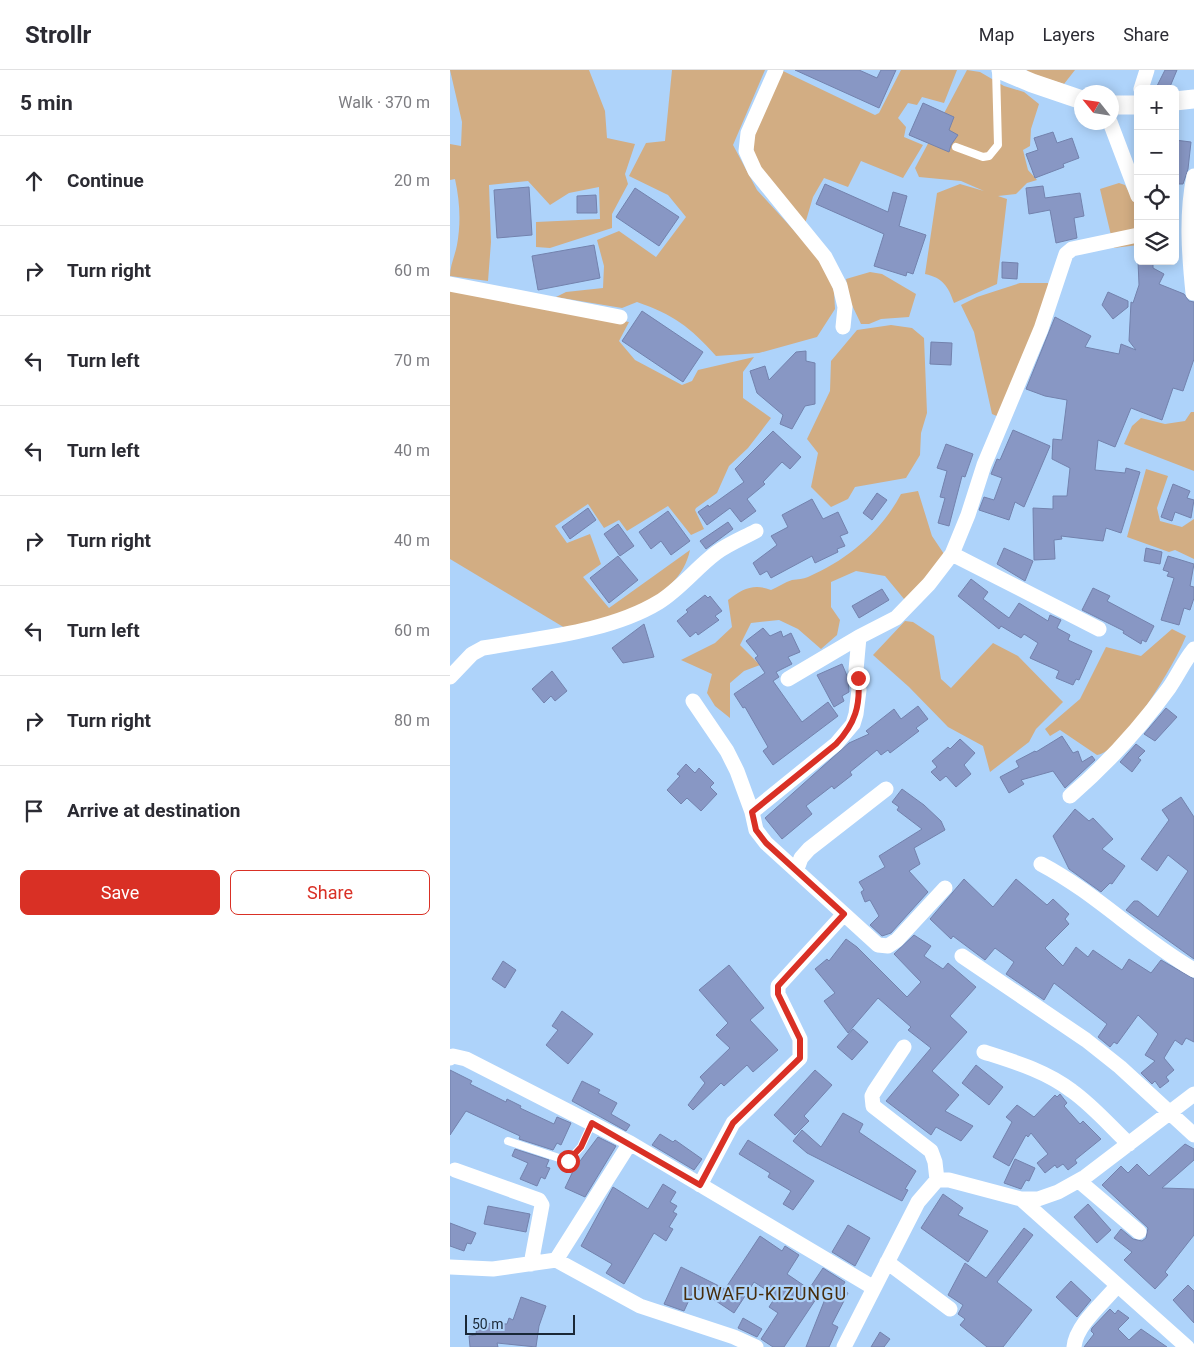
<!DOCTYPE html>
<html lang="en">
<head>
<meta charset="utf-8">
<style>
  :root { --surface:#fff; --page:#f2f2f3; --text:#2b2b33; --muted:#7c7c81; --line:#e1e1e2; --accent:#d93025 }
  body { margin:0; font-family:Roboto,sans-serif; background:var(--page); color:var(--text) }
  .controls { position:absolute; right:15px; top:15px; display:grid; overflow:hidden; border-radius:8px; box-shadow:0 2px 12px #0003 }
  .controls button { width:45px; height:45px; display:grid; place-items:center; padding:0; border:0; border-bottom:1px solid var(--line); background:var(--surface); color:var(--text); font:25px sans-serif }
  .compass { position:absolute; left:624px; top:15px; width:45px; height:45px; border-radius:50%; background:var(--surface); box-shadow:0 2px 12px #0003; rotate:300deg }
  .scale { position:absolute; left:15px; bottom:12px; width:110px; box-sizing:border-box; padding-left:5px; border:2px solid #1a2837; border-top:0; font-size:14px; line-height:18px; white-space:nowrap; color:#1a2837; -webkit-text-stroke:4px #aed3fa; paint-order:stroke }
  .stop { position:absolute; width:15px; height:15px; margin:-11px; border:4px solid #d93025; border-radius:50%; background:#fff }
  .stop.end { background:#d93025; border-color:#fff; box-shadow:0 1px 5px #0008 }
  .list { margin:0; padding:0; list-style:none }
  h2 { display:flex; justify-content:space-between; align-items:center; height:65px; margin:0; padding:0 20px; font-size:21px }
  h2 small { font-size:16px; font-weight:400; color:var(--muted) }
  .list li { display:grid; grid-template-columns:32px 1fr auto; gap:15px; align-items:center; box-sizing:border-box; height:90px; padding:0 20px; border-top:1px solid var(--line) }
  .list b { display:block; font-size:19px; white-space:nowrap }
  .list em { font-size:16px; font-style:normal; color:var(--muted) }
  .actions { display:flex; gap:10px; padding:15px 20px }
  .actions a { flex:1; padding:11px 0; border:1px solid var(--accent); border-radius:8px; text-align:center; font-size:18px; color:var(--accent) }
  .actions .main { background:var(--accent); color:#fff }
  .icon { flex:none; width:28px; height:28px; fill:none; stroke:currentColor; stroke-width:2; stroke-linecap:round; stroke-linejoin:round }
  .map { position:relative; flex:none; width:744px; height:1277px; overflow:hidden }
  header { display:flex; align-items:center; gap:30px; box-sizing:border-box; height:70px; padding:0 25px; background:var(--surface); border-bottom:1px solid var(--line) }
  header strong { font-size:24px }
  nav { display:flex; gap:28px; margin-inline-start:auto; font-size:18px }
  main { display:flex }
  aside { flex:1; background:var(--surface) }
  .map>svg:first-child { display:block }
  .green { fill:#d2ad83 }
  .building { fill:#8897c4; stroke:#7382ad }
  .lines { fill:none; stroke-linecap:round; stroke-linejoin:round }
  .service { stroke:#fff; stroke-width:8 }
  .minor { stroke:#fff; stroke-width:15 }
  .tertiary { stroke:#fff; stroke-width:19 }
  .route { stroke:#d93025; stroke-width:6 }
  .labels { text-anchor:middle; dominant-baseline:central; stroke-width:4.5; stroke-linejoin:round; paint-order:stroke }
  .quarter-label { font-size:18px; letter-spacing:1px; fill:#472d0b; stroke:#aed3fa }
</style>
</head>
<body>
<header>
<strong>Strollr</strong>
<nav><a>Map</a><a>Layers</a><a>Share</a></nav>
</header>
<main>
<aside>
<h2>5 min<small>Walk · 370 m</small></h2>
<ul class="list">
<li><svg class="icon" aria-label="ahead" viewBox="0 0 24 24"><path d="M12 20V5M6 11l6-6 6 6"/></svg><div><b>Continue</b></div><em>20 m</em></li>
<li><svg class="icon" aria-label="right" viewBox="0 0 24 24"><path d="M7 20v-9h11M14 6l5 5-5 5"/></svg><div><b>Turn right</b></div><em>60 m</em></li>
<li><svg class="icon" aria-label="left" viewBox="0 0 24 24"><path d="M17 20v-9H6M10 6l-5 5 5 5"/></svg><div><b>Turn left</b></div><em>70 m</em></li>
<li><svg class="icon" aria-label="left" viewBox="0 0 24 24"><path d="M17 20v-9H6M10 6l-5 5 5 5"/></svg><div><b>Turn left</b></div><em>40 m</em></li>
<li><svg class="icon" aria-label="right" viewBox="0 0 24 24"><path d="M7 20v-9h11M14 6l5 5-5 5"/></svg><div><b>Turn right</b></div><em>40 m</em></li>
<li><svg class="icon" aria-label="left" viewBox="0 0 24 24"><path d="M17 20v-9H6M10 6l-5 5 5 5"/></svg><div><b>Turn left</b></div><em>60 m</em></li>
<li><svg class="icon" aria-label="right" viewBox="0 0 24 24"><path d="M7 20v-9h11M14 6l5 5-5 5"/></svg><div><b>Turn right</b></div><em>80 m</em></li>
<li><svg class="icon" aria-label="arrive" viewBox="0 0 24 24"><path d="M6 21V4h12l-3 4 3 4H6"/></svg><div><b>Arrive at destination</b></div></li>
</ul>
<div class="actions"><a class="main">Save</a><a>Share</a></div>
</aside>
<div class="map">
<svg width="744" height="1277" viewBox="0 0 744 1277">
  <rect width="100%" height="100%" fill="#aed3fa"/>
  <path class="green" d="M0,0H139L155,41L157,68L185,74L175,104L178,114L162,144V158L100,178L86,177V152L150,149L149,117L119,123L100,135L78,111L39,115L41,172L38,211L0,206C0,195 5,186 7,175C11,153 10,132 5,109L0,110V74L11,76L12,52Z
    M222,0H315L283,75L307,120L371,190L384,221L385,239L367,267L309,283L266,286C239,256 224,245 187,232L172,238L106,227L116,222L153,218L154,196L147,170L169,161L206,187L236,147L218,125L179,106L196,73L215,71Z
    M451,0H507L494,33L472,27L467,35L458,33L448,48L456,57L454,67L473,75L453,108L411,91L398,117L374,108L363,127L355,154L306,95L302,71L333,1L425,45L429,43Z
    M517,0L530,2L554,16L574,22L589,34L581,59L580,76L573,80L578,100L587,110L577,113L566,124L548,126L557,129L547,214L504,233C498,216 493,208 475,204L487,123L510,114L534,121L511,111L469,107L465,98Z
    M577,0H625L614,14L578,3Z
    M669,113L675,115L688,139V175L664,178L650,119Z
    M420,202L432,204L466,224L459,247L431,249L419,254H411L400,231L396,209Z
    M570,213H598L600,226L549,347L542,344L524,262L511,235L527,227Z
    M0,218L179,252L169,271L185,290L232,315L242,311L248,300L304,287L293,302V328L321,348L298,378L279,396L267,423L246,438L245,440L254,459L241,465L218,436L177,461L169,450L154,458L138,434L105,456L117,473L140,464L151,494L133,507L159,538L240,480C229,532 161,549 115,558L0,489Z
    M441,255L462,258L474,268L477,343L471,363L470,385L456,408L405,417L398,429L381,437L361,417L368,383L357,369L380,321L381,291L407,260Z
    M741,342H744V401L674,374L682,356L691,348L715,354L735,351Z
    M696,399L718,406L707,438L710,451L732,457L744,449V489L725,480L719,482L677,467Z
    M468,421L482,466L494,484L459,535L435,506L406,501L381,512V537L390,550L387,565L371,579L348,559L329,550L301,553L290,575L310,595L294,601L280,613V648L265,636L257,623L262,604L231,590L265,573L282,557L278,530C292,519 304,513 321,520C328,517 335,512 342,510C348,509 353,509 358,507C397,490 431,462 451,424Z
    M455,551L463,552L484,566L491,609L501,618L543,573L568,586L613,632L586,659L579,672L540,702L533,676L498,657L459,617L423,585Z
    M722,559L736,566C726,592 673,682 647,685L610,660L600,666L595,659L630,629L656,577L691,586Z"/>
  <path class="building" d="M345,0H409L427,8L431,0H446L429,38Z
    M715,0H727L719,19L707,16Z
    M473,33L504,47L499,60L508,65L501,75L499,82L459,65Z
    M603,62L607,73L622,68L629,88L613,94L614,97L585,108L576,84L588,80L584,68Z
    M725,70L741,72L738,99L733,114H725Z
    M375,114L438,142L443,122L457,126L449,156L476,165L463,204L457,202L456,206L424,196L434,164L366,134Z
    M593,116L595,128L630,123L634,146L624,148L627,168L606,173L600,140L579,144L576,118Z
    M79,117L82,165L47,168L44,120Z
    M185,118L229,147L209,176L166,147Z
    M146,125L147,143H127V126Z
    M144,175L150,208L88,220L82,186Z
    M688,191H703V198L714,204L709,214L734,224L739,231L744,232V289L733,321L723,318L712,350L681,338L665,377L648,370L645,400L675,403L676,398L690,402L671,463L656,458L653,471L611,466L612,469L604,470L605,489L584,490L583,438L603,439V426H617L620,398L602,389L603,369L612,370L617,330L595,326L576,319L605,247L641,266L635,277L669,284L671,274L686,280L679,271L681,232L683,233L689,215Z
    M552,192L568,193L567,209L552,208Z
    M658,222L678,231V237L663,249L652,235Z
    M192,241L253,282L233,312L172,271Z
    M481,272L502,273L501,295L480,294Z
    M356,281V291L365,293V334L355,336L342,359L330,354L333,345L307,323L300,301L315,296L319,310L346,282Z
    M563,360L600,376L574,437L565,432L559,450L529,440L534,427L544,430L552,408L541,404L547,389L550,390Z
    M323,361L351,387L340,399L332,392L313,412L315,414L297,429L306,441L291,452L280,438L257,455L248,442L258,435L259,437L294,412L285,399Z
    M496,374L523,384L515,407L512,406L499,456L488,453L495,428L490,427L497,401L487,398Z
    M723,414L740,421L737,428L744,430L741,448L725,442L722,451L711,447Z
    M427,423L437,430L422,450L413,443Z
    M362,429L373,449L388,442L398,463L390,466L395,476L387,479L388,482L365,493L362,486L321,508L317,501L310,505L303,493L327,475L321,466L338,457L332,445Z
    M138,438L146,450L120,469L112,457Z
    M218,441L240,471L221,485L211,471L201,479L189,462Z
    M278,452L283,459L256,479L250,471Z
    M168,454L184,476L170,486L154,464Z
    M554,478L583,491L575,511L547,494Z
    M696,478L712,482L710,494L694,491Z
    M168,486L188,510L159,533L140,508Z
    M718,486L744,494L740,516L744,517V528L740,540L734,538L729,555L711,550L724,508L717,506L719,502L713,500Z
    M521,509L538,522L533,529L559,548L569,533L598,551L600,545L611,550L607,558L620,565L618,570L642,581L629,610L626,609L623,615L606,608L609,601L580,588L588,573L574,564L571,568L551,556L549,559L508,526Z
    M643,518L660,526L657,531L704,556L696,572L692,570L691,574L673,563L674,561L632,540Z
    M432,519L439,530L409,548L402,536Z
    M255,525L258,528L260,526L272,541L265,546L269,550L248,565L246,562L240,567L227,551L238,542L236,540Z
    M194,554L204,587L173,593L162,578Z
    M313,558L320,566L331,561L333,567L341,563L350,582L338,587L342,594L326,602L329,607L323,611L352,652L378,632L388,646L323,695L313,681L318,677L295,637L293,638L284,624L315,603L305,588L308,586L296,571Z
    M392,594L398,608L399,622L392,626L394,631L384,637L367,605Z
    M102,601L117,621L105,631L101,626L94,633L82,619Z
    M468,636L478,649L466,658L469,661L440,683L438,680L431,685L427,680L400,702L402,705L384,719L382,716L356,736L362,744L332,769L315,748L399,673L419,664L416,661L444,639L451,649Z
    M716,638L727,647L705,671L694,664Z
    M612,666L623,683L628,681L632,692L642,686L645,690L615,718L603,701L571,710L574,714L559,723L550,707L569,697L566,691L585,681L586,682Z
    M510,669L525,683L514,695L521,704L506,717L496,706L490,711L481,702L487,697L482,691L498,677L500,679Z
    M686,674L695,681L688,688L691,690L682,702L670,692Z
    M236,694L245,703L249,698L264,713L260,717L267,724L251,741L237,728L231,734L217,720L230,706L227,704Z
    M452,719L474,735L491,751L495,760L464,778L470,794L459,801L478,822L441,863L432,866L420,855L429,846L420,830L415,832L411,822L414,820L409,812L435,797L429,786L472,759L447,740L449,737L442,732Z
    M731,727L744,747V889L676,840L684,831H688L708,847L738,801L718,785L707,801L691,789L719,750L712,740Z
    M625,739L639,751L643,748L663,769L652,779L675,796L662,814L660,813L651,822L619,799L603,766Z
    M514,809L543,837L566,809L597,835L603,829L619,844L615,849L619,854L595,878L613,896L626,877L638,887L643,880L672,900L679,889L701,903L711,890L744,909V972L736,968L732,975L725,970L714,988L724,1000L716,1007L719,1011L710,1018L705,1011L702,1014L691,1003L705,991L695,985L708,964L688,945L667,974L664,972L660,977L648,967L657,954L604,913L594,930L556,904L564,892L545,878L535,890L503,866L501,869L480,849Z
    M464,865L481,876L474,886L493,899L498,893L526,917L500,946L517,962L482,1001L509,1025L495,1041L523,1056L511,1071L486,1057L481,1065L436,1031L481,978L458,960L461,957L428,928L398,963L374,931L385,923L365,899L377,889L379,891L396,869L407,877L457,927L471,912L444,884Z
    M53,891L66,900L55,918L42,909Z
    M279,895L314,938L300,950L328,980L303,1002L297,995L274,1016L271,1013L243,1040L238,1035L255,1013L250,1007L280,978L266,965L278,953L249,920Z
    M112,941L143,964L118,994L96,975L108,960L102,956Z
    M403,959L418,972L402,990L387,977Z
    M526,995L553,1017L539,1035L512,1013Z
    M0,1000L22,1011L20,1014L56,1032L57,1029L71,1036L70,1038L104,1054L107,1047L121,1053L111,1075L107,1073L103,1080L69,1069L70,1066L16,1041L0,1065Z
    M365,1000L382,1015L354,1046L359,1051L345,1065L324,1045Z
    M132,1011L150,1020L148,1023L167,1033L161,1044L180,1055L176,1061L122,1031Z
    M610,1024L617,1033L614,1036L630,1054L633,1051L651,1069L625,1090L627,1093L618,1100L613,1094L607,1098L605,1095L595,1103L587,1093L598,1084L581,1063L578,1067L576,1065L559,1096L543,1087L562,1052L556,1047L567,1035L584,1047L605,1025L607,1027Z
    M393,1043L413,1054L409,1062L466,1101L455,1119L458,1120L452,1131L357,1083L343,1071L352,1060L371,1077Z
    M210,1064L223,1072L225,1070L252,1089L244,1100L202,1075Z
    M148,1067L166,1076L135,1127L115,1118L124,1099Z
    M298,1070L364,1111L343,1140L333,1134L341,1121L318,1107L320,1103L289,1084Z
    M735,1074L744,1079V1090L712,1118L744,1119V1165L715,1202L718,1205L705,1219L674,1190L682,1182L664,1168L671,1159L683,1169L692,1171L696,1168L698,1158L652,1115L671,1096L678,1103L687,1094L699,1106Z
    M65,1079L99,1090L96,1097L100,1098L95,1109L91,1107L87,1116L70,1109L78,1093L62,1086Z
    M565,1089L585,1098L579,1111L576,1110L571,1119L554,1113Z
    M213,1114L226,1122L220,1132L227,1136L223,1142L227,1144L219,1157L223,1159L216,1171L204,1163L174,1214L156,1203L162,1194L131,1176L163,1117L198,1139Z
    M493,1124L513,1138L508,1145L538,1161L518,1192L471,1158Z
    M638,1134L661,1160L647,1173L624,1147Z
    M38,1136L80,1144L76,1162L34,1154Z
    M0,1153L26,1163L21,1174L17,1173L14,1181L0,1176Z
    M398,1155L420,1168L405,1196L382,1182Z
    M574,1158L583,1165L547,1212L582,1240L553,1277H537L510,1255L515,1249L508,1244L513,1235L498,1225L515,1193L536,1208Z
    M310,1166L332,1181L335,1176L349,1185L337,1204L359,1219L373,1198L395,1212L391,1219L398,1223L382,1254L388,1257L379,1277H356L379,1219L374,1217L334,1277H323L311,1269L328,1243L319,1237L326,1226L304,1212L284,1243L245,1217L234,1241L214,1234L231,1197L275,1219Z
    M621,1211L641,1230L627,1247L606,1227Z
    M738,1215L744,1221V1253L723,1230Z
    M71,1227L96,1236L89,1256L86,1277L47,1273L48,1277H20L19,1266L26,1265L27,1253L57,1254L59,1248L63,1250Z
    M660,1239L665,1244L668,1240L679,1248L668,1259L679,1270L691,1259L717,1277H634L644,1264L641,1261L642,1258Z
    M293,1248L312,1259L307,1267L288,1258Z
    M430,1262L440,1269L434,1277H421Z"/>
  <g class="lines">
    <path class="service" d="M506,77L533,87L539,86L548,75L546,0
      M58,1071L118,1091L131,1077L142,1053"/>
    <path class="minor" d="M326,0L298,63L296,81L305,101L375,187L390,216L395,237L393,257
      M691,19L697,0
      M660,52L688,126
      M0,214L170,247
      M743,223C739,184 736,144 744,106
      M502,484L649,559
      M0,607L22,584L33,578C89,568 160,562 209,532C230,519 246,498 266,483C278,474 293,468 306,461
      M338,609L409,567
      M243,631L277,681L287,701L302,742
      M620,726C657,694 690,658 719,618C728,605 734,591 744,579
      M591,794C646,823 690,869 744,900
      M347,799L351,788L359,779L436,719
      M394,844L428,875L438,876L447,870L495,818
      M512,886L636,970L670,997L744,1065
      M454,977L424,1022L422,1026L423,1036L481,1081L485,1092L487,1110
      M534,982C565,992 596,1001 622,1021C643,1036 660,1056 679,1074
      M0,988L3,986L16,989L180,1073L424,1218
      M5,1100L89,1130L92,1135L81,1194
      M629,1111L689,1162
      M250,1115L283,1053L350,988V969L328,924V916L394,844L316,773L306,760L302,742L386,674L403,654L406,644L409,620L406,600L409,567L446,548L479,514L502,484L518,445L534,395L591,259L616,184L622,179L688,165
      M571,1129L737,1277
      M106,1190L190,1236L284,1267L306,1277
      M437,1192L500,1239
      M0,1197L43,1199L106,1190L180,1073
      M394,1277L468,1132L487,1110H499L571,1129H588L608,1122L635,1107L744,1024
      M624,1277C626,1255 653,1233 667,1216"/>
    <path class="tertiary" d="M551,0L582,13L632,30
      M725,31L744,29
      M662,35H688"/>
  </g>
  <g class="lines">
    <path class="route" d="M118,1091L131,1077L142,1053L250,1115L283,1053L350,988V969L328,924V916L394,844L316,773L306,760L302,742L386,674C405,654 411,635 408,608"/>
  </g>
  <g class="labels">
    <g class="quarter-label">
      <text x="315" y="1223">LUWAFU-KIZUNGU</text>
    </g>
  </g>
</svg>
<div class="controls">
<button>+</button>
<button>−</button>
<button><svg class="icon" aria-label="locate" viewBox="0 0 24 24"><circle cx="12" cy="12" r="6"/><path d="M12 2v4M12 18v4M2 12h4M18 12h4"/></svg></button>
<button><svg class="icon" aria-label="layers" viewBox="0 0 24 24"><path d="M12 4l9 5-9 5-9-5zM3 14l9 5 9-5"/></svg></button>
</div>
<svg class="compass" viewBox="-18 -18 36 36"><path d="M0-13l5 13h-10z" fill="#e53935"/><path d="M0 13l5-13h-10z" fill="#7c7c81"/></svg>
<div class="scale">50 m</div>
<div class="stop" style="left:118px;top:1091px"></div>
<div class="stop end" style="left:408px;top:608px"></div>
</div>
</main>
</body>
</html>
